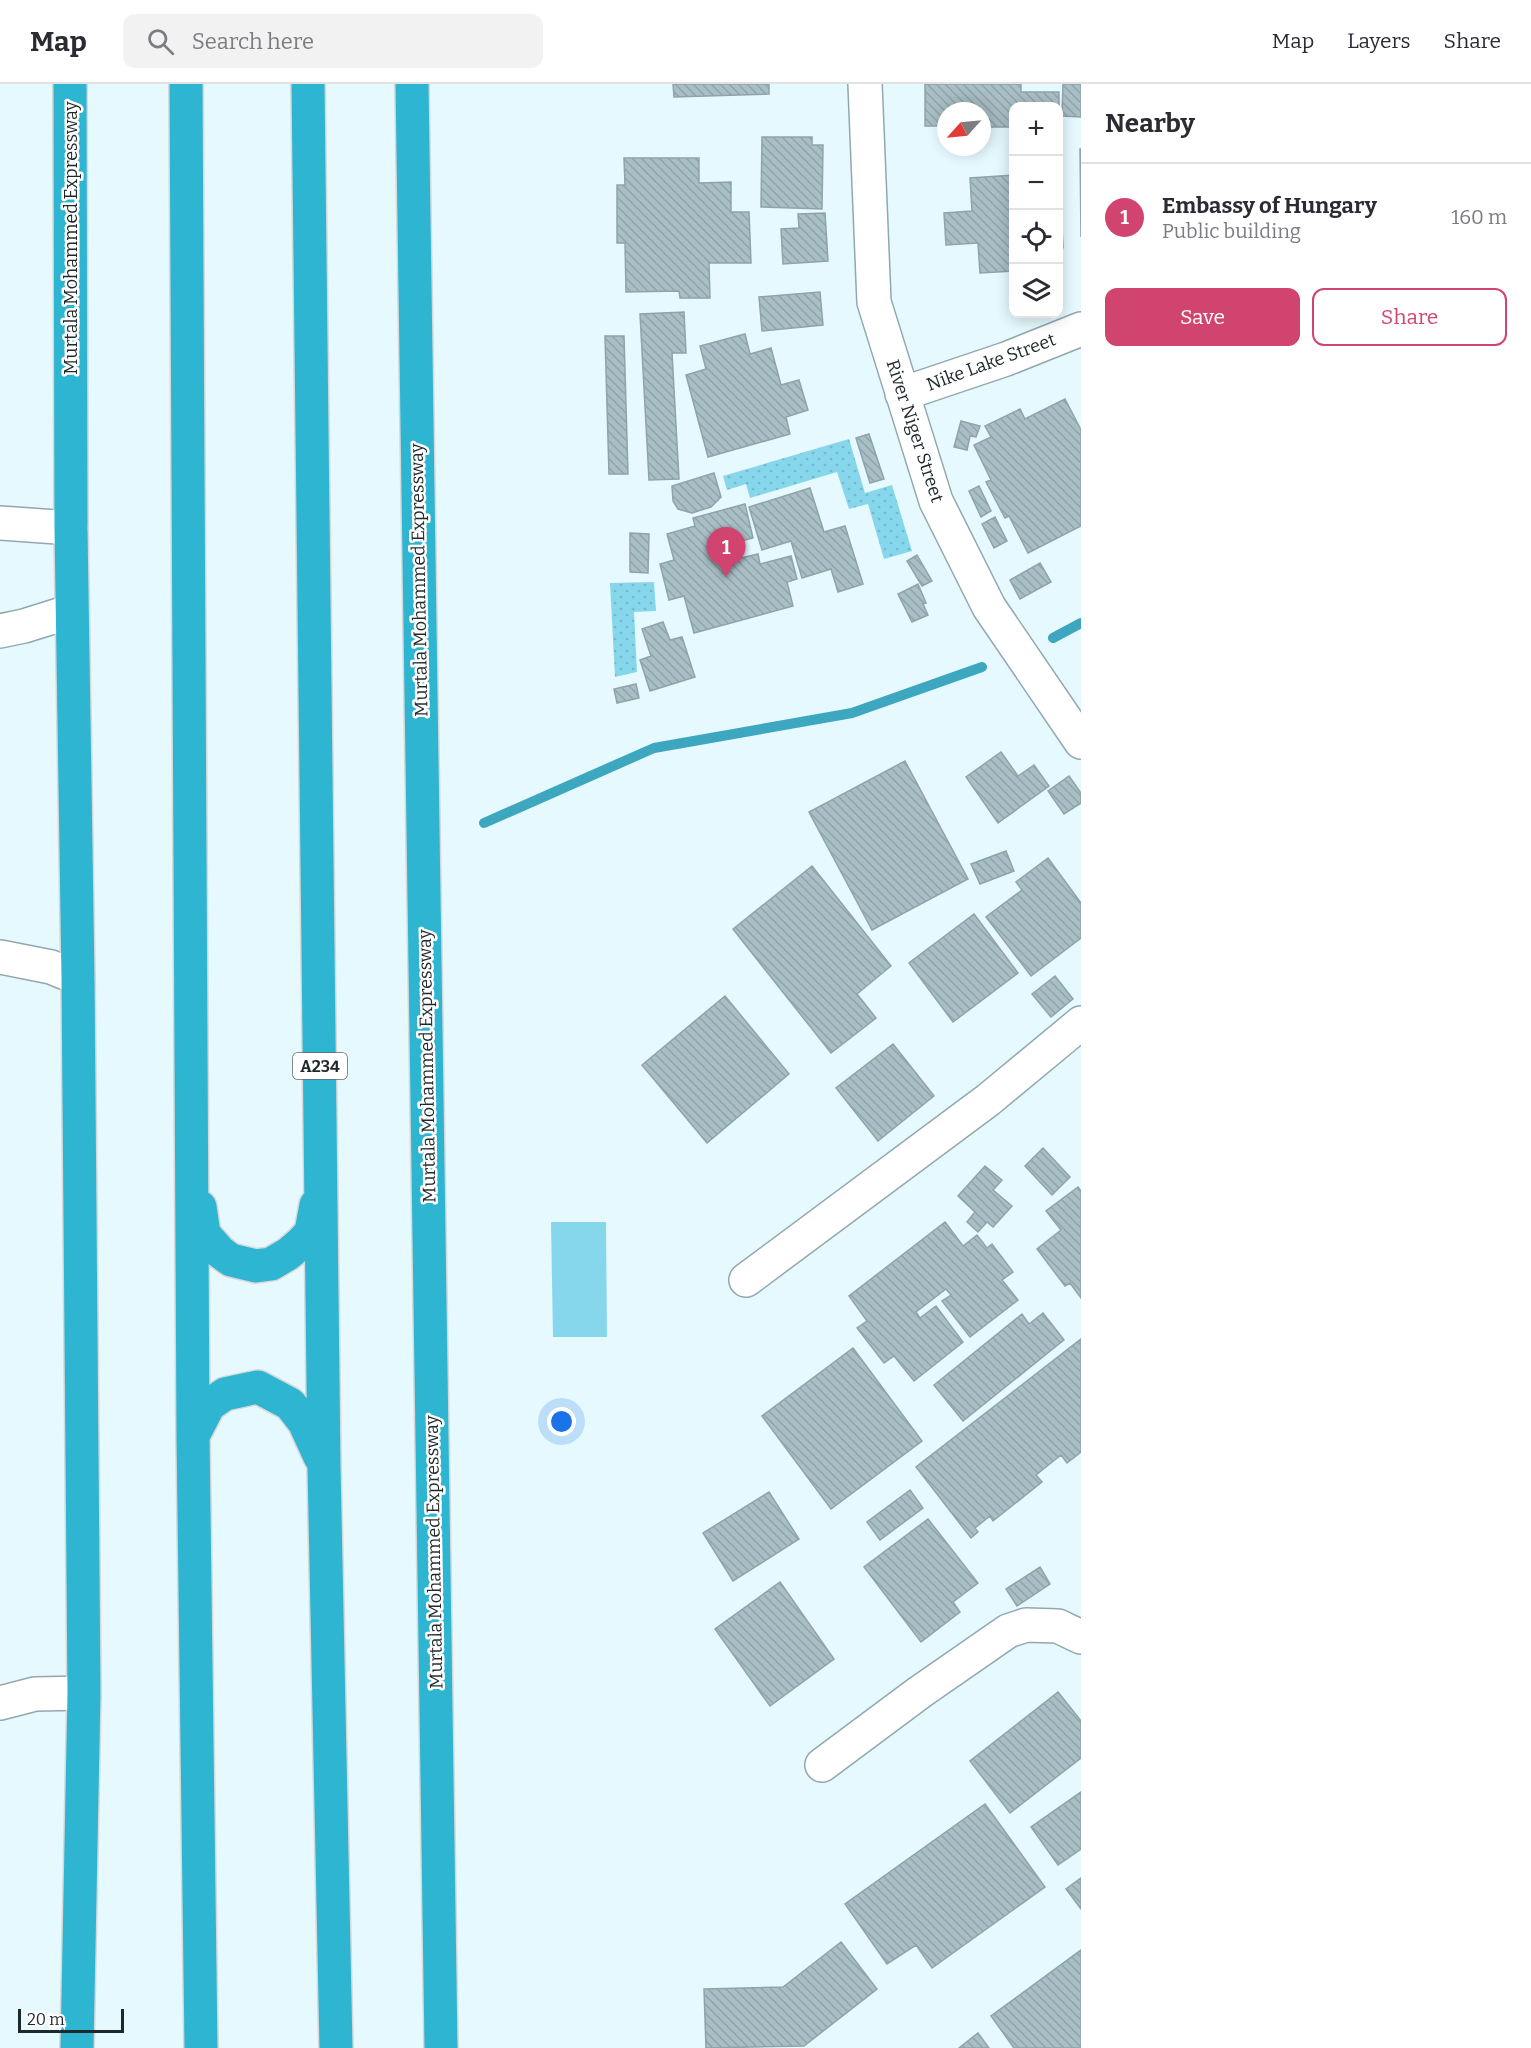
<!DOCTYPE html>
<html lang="en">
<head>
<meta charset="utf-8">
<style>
  :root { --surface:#fff; --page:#f2f2f3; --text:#2b2b33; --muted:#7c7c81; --line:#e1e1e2; --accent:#d1446f }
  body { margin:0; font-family:Bitter,serif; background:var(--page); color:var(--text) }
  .controls { position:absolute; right:18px; top:18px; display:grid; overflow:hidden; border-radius:12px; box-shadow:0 3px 15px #0003 }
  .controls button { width:54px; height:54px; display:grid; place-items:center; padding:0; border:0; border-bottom:2px solid var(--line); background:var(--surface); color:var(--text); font:30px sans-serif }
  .compass { position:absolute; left:937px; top:18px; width:54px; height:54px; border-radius:50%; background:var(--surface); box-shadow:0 3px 15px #0003; rotate:243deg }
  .scale { position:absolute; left:18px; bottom:15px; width:106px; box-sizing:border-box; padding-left:6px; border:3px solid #1e2729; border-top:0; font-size:16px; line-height:21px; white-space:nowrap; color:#1e2729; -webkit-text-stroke:4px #fff; paint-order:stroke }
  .you { position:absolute; left:562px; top:1338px; width:21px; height:21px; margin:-15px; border:4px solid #fff; border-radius:50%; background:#1a73e8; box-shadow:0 0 0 9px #1a73e833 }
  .badge { display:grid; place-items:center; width:39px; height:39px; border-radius:50%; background:var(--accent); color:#fff; font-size:20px; font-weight:700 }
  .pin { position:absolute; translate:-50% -50px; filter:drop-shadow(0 2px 3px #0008) }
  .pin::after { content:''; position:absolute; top:32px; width:21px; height:18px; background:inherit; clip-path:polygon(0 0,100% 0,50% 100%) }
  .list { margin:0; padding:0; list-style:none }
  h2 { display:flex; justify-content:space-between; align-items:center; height:78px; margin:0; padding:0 24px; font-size:26px }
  h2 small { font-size:20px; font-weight:400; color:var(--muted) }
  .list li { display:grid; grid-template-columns:39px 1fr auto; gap:18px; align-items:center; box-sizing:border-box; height:108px; padding:0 24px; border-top:2px solid var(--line) }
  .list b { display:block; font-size:22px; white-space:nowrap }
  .list p { margin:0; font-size:20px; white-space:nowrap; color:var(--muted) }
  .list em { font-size:20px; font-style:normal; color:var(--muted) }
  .actions { display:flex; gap:12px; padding:18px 24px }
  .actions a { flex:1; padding:14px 0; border:2px solid var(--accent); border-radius:12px; text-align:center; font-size:21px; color:var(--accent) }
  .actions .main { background:var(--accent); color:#fff }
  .icon { flex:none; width:33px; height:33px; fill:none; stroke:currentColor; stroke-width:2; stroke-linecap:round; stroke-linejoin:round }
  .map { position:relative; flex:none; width:1081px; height:1964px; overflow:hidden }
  header { display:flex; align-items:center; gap:36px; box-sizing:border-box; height:84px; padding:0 30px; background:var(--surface); border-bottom:2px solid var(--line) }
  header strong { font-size:28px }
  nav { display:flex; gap:33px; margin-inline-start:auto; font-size:21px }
  .search { width:420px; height:54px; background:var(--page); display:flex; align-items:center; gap:15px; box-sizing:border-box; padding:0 21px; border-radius:12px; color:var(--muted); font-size:22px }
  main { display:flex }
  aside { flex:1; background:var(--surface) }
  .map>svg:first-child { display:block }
  .grass { fill:url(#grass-dots) }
  .park { fill:#87d7ec }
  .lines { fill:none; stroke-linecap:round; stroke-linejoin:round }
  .stream { stroke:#3ca7bf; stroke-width:10 }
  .building { fill:url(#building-back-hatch); stroke:#8ea4aa; stroke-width:1.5 }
  .minor-casing { stroke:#91a8ae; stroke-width:36 }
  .highway-casing { stroke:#d6d8d8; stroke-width:36 }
  .minor { stroke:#fff; stroke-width:33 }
  .highway { stroke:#2eb5d1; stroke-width:33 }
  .labels { text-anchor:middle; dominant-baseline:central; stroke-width:5; stroke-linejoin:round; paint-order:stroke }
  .shield { fill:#fff; stroke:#626869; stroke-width:1.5 }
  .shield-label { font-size:16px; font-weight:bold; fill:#1e2729 }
  .street-label { font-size:18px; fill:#1e2729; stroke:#fff }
</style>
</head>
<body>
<header>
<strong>Map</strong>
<div class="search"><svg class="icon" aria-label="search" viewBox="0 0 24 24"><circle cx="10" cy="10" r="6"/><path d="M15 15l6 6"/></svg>Search here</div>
<nav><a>Map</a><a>Layers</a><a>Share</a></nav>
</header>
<main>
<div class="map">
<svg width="1081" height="1964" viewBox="0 0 1081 1964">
  <defs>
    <pattern id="grass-dots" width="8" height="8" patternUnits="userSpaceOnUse" patternTransform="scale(1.5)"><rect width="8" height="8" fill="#87d7ec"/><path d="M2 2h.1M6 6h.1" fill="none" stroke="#74b9ca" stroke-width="1.8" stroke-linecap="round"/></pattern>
    <pattern id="building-back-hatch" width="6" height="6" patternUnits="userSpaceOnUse" patternTransform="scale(1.5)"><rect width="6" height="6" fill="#a9bfc6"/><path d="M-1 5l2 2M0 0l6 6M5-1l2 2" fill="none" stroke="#91a4aa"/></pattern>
  </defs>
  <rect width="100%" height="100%" fill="#e6f9fe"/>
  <path class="grass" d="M849,355L865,409L892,401L912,467L884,475L868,420L849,425L837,388L750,414L746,400L727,406L723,392Z
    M654,498L656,527L634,528L637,588L615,593L610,499Z"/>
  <path class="park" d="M551,1138H606L607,1253H553Z"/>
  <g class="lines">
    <path class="stream" d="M1053,554L1081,539
      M484,739L654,664L852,629L982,583"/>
  </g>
  <path class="building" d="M673,0H769V10L674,13Z
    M925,0H1021V8H1059V35L1058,22H1014V43H982V27H946V42H925Z
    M1063,0H1081V33L1062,32Z
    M762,53H812V61H823L822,125L761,123Z
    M1080,65H1081V153Z
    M624,74H699V99L731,98V128H749L751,179H709L710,214H680L679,207L626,208L625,159H617V101H625Z
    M1014,91V187L980,189L978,159L946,161L944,129L972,127L970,94Z
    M1058,124H1061L1063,164L1058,165Z
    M825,129L828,177L783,180L781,145L799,144L798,130Z
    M820,208L823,241L762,247L759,213Z
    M684,228L686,269H672L679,395L649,396L640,230Z
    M745,250L750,270L771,264L781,301L799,296L808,326L786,333L790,350L708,373L686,291L706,285L700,262Z
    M605,252H624L628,390H609Z
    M1065,315L1081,346V442L1028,469L1009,432L1005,434L986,398L991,396L974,361L991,353L985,342L1020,325L1025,335Z
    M961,337L980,342L976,353L970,352L967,366L954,363Z
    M869,350L884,395L870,399L856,354Z
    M714,389L721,413L711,423L692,429L678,425L673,417L672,402Z
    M979,402L991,427L981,433L969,407Z
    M810,404L824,448L845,442L863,500L838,508L831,485L802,494L791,457L762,466L749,423Z
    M745,420L753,454L737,458L741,474L758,470L760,480L791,472L797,495L787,498L793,522L694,549L684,512L669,516L660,480L674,476L667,450L695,442L693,434Z
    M995,433L1007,457L994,464L982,440Z
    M630,449L649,450L648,489L630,488Z
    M917,471L932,497L922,502L907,477Z
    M1040,479L1051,498L1020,515L1010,496Z
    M918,500L926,519L923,520L928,531L912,538L898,510Z
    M663,538L670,556L682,553L695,593L650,607L640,576L651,572L642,545Z
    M636,600L639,614L617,619L614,605Z
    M1001,668L1018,692L1034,681L1049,702L998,739L966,693Z
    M905,677L968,795L872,846L809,728Z
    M1069,692L1081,709V719L1064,730L1048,707Z
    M1006,767L1014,787L980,800L971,780Z
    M1048,774L1081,819V854L1031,892L986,833L1022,806L1016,798Z
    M812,782L891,882L857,910L876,934L831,969L733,845Z
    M974,830L1018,889L953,938L909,879Z
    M1055,892L1073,915L1051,933L1032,910Z
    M725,912L789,990L707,1059L642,981Z
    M893,960L934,1012L878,1057L836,1004Z
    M1043,1064L1070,1093L1052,1111L1025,1082Z
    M985,1082L1002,1096L993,1106L1012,1122L993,1143L987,1138L978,1148L967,1138L975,1128L958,1112Z
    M1078,1103L1081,1107V1214L1070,1199L1065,1202L1037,1165L1061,1146L1046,1127Z
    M945,1138L963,1162L977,1151L987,1164L992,1160L1013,1188L1002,1196L1018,1216L970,1253L942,1217L951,1211L946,1205L916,1228L920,1234L936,1222L963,1258L914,1297L894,1272L884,1279L857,1244L867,1237L849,1212Z
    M1043,1229L1064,1256L963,1337L934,1301L1022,1230L1029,1240Z
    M1081,1255V1368L1067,1379L1061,1371L1036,1391L1042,1398L993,1437L990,1432L975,1444L978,1448L971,1454L916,1383Z
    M853,1264L922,1357L831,1425L762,1332Z
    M910,1406L923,1424L880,1456L867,1438Z
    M769,1408L799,1455L733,1497L703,1449Z
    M928,1435L978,1499L953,1518L960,1528L921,1558L864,1483Z
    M1040,1483L1050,1500L1017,1522L1006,1505Z
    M780,1498L834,1575L770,1622L715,1545Z
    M1058,1608L1081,1637V1674L1010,1729L970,1677Z
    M1081,1708V1765L1058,1781L1031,1743Z
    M985,1720L1045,1803L932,1884L916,1861L887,1880L845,1820Z
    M1081,1794V1825L1066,1805Z
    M841,1858L877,1905L804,1962L706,1964L704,1905L783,1903Z
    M1081,1866V1964H1014L991,1932Z
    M978,1949L989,1964H959Z"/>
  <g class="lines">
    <defs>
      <path id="minor" d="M865,0L874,218L936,417L989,523L1081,658
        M902,310L1006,275L1081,245
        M0,439L71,444
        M0,547L24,542L72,527
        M0,873L51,883L78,894
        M746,1196L988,1016L1081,939
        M0,1619L35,1610L84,1609
        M822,1681L920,1608L1008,1547L1026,1541L1058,1542L1081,1553"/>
      <path id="highway" d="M70,0L71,444L78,894L84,1609L77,1964
        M186,0L193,1352L201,1964
        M308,0L324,1383L336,1964
        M412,0L441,1964
        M200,1123L204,1150L220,1168L231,1176L256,1182L271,1180L288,1170L301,1159L311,1148L316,1121
        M193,1352L209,1321L225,1310L258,1303L290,1320L304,1338L320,1373"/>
    </defs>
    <use href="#minor" class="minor-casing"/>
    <use href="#highway" class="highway-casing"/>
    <use href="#minor" class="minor"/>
    <use href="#highway" class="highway"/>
  </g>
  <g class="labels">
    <rect class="shield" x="293" y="969" width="54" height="26" rx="4.5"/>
    <g class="shield-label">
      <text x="320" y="982">A234</text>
    </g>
    <g class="street-label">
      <text transform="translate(71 154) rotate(-90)">Murtala Mohammed Expressway</text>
      <text transform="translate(991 278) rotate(-20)">Nike Lake Street</text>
      <text transform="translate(915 347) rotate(72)">River Niger Street</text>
      <text transform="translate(419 496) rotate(-91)">Murtala Mohammed Expressway</text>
      <text transform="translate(427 982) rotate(-91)">Murtala Mohammed Expressway</text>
      <text transform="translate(434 1468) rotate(-91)">Murtala Mohammed Expressway</text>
    </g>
  </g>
</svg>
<div class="controls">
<button>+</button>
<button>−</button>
<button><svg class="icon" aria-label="locate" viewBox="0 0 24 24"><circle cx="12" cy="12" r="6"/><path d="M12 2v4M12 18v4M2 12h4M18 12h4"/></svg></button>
<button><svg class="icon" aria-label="layers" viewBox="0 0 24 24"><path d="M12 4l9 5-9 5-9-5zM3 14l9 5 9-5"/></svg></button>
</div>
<svg class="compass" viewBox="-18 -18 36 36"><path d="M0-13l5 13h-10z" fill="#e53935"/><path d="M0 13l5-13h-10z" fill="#7c7c81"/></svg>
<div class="scale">20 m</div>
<div class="you"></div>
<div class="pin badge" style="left:726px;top:493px">1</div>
</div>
<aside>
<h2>Nearby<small></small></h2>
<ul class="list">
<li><span class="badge">1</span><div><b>Embassy of Hungary</b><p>Public building</p></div><em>160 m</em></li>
</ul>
<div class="actions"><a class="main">Save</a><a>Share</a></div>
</aside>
</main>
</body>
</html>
